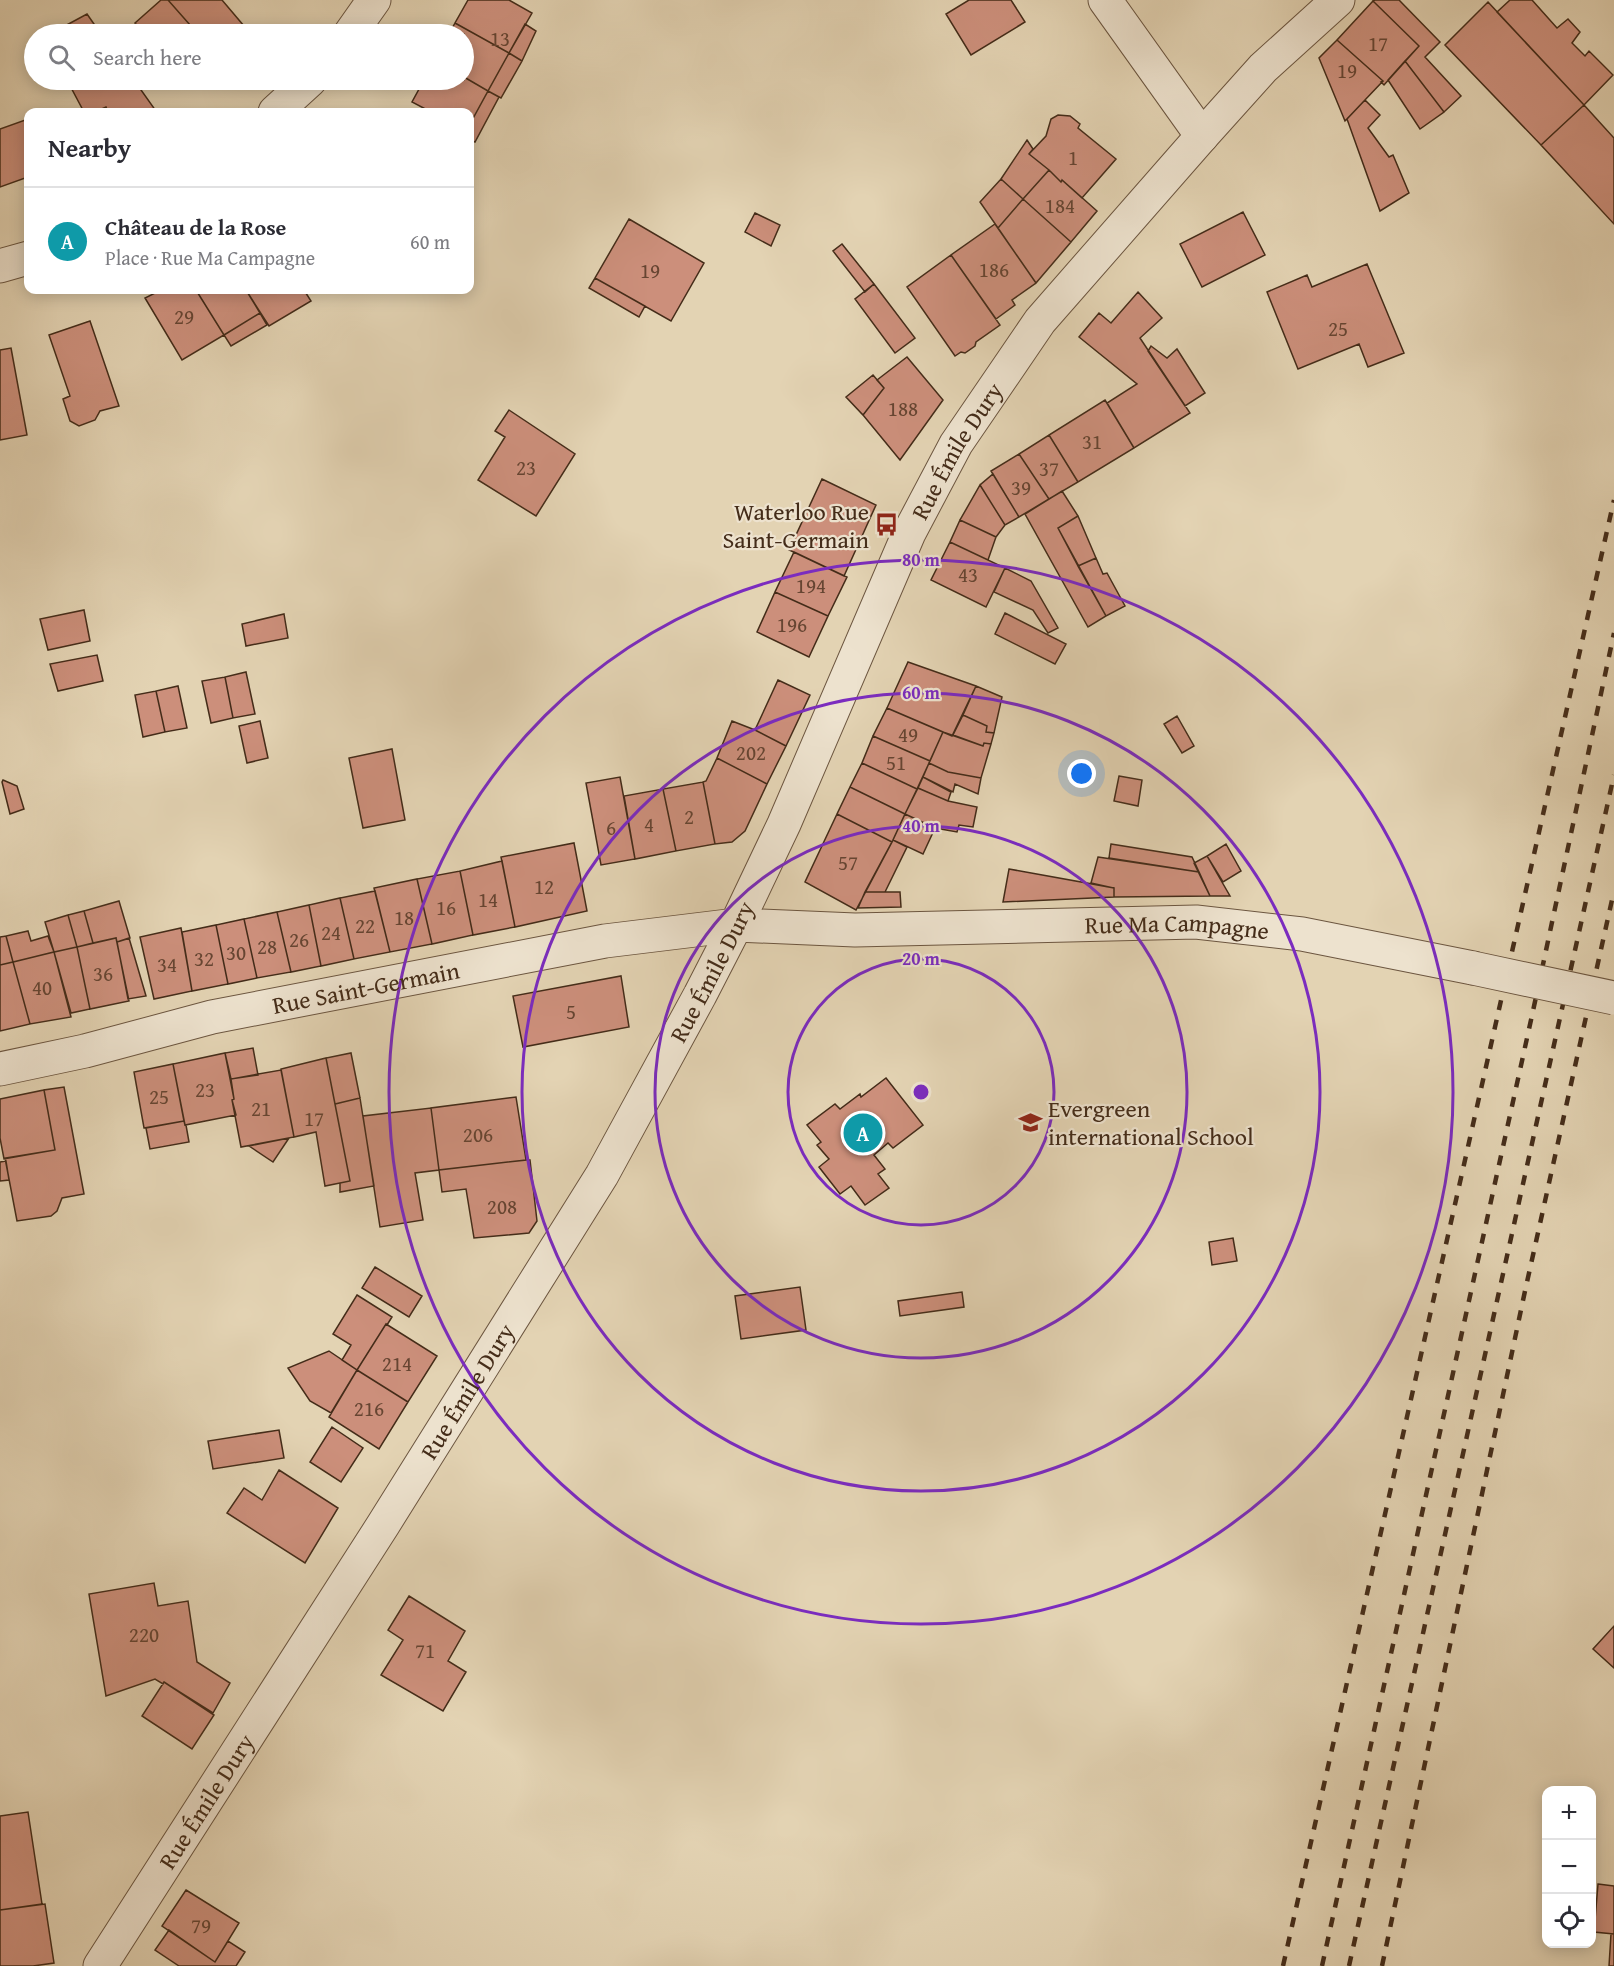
<!DOCTYPE html>
<html lang="en">
<head>
<meta charset="utf-8">
<style>
  :root { --surface:#fff; --page:#f7f7f7; --text:#2b2b33; --muted:#7c7c81; --line:#e1e1e2; --accent:#111827 }
  body { margin:0; font-family:"Gentium Book Plus",serif; background:var(--page); color:var(--text) }
  .controls { position:absolute; right:18px; bottom:18px; display:grid; overflow:hidden; border-radius:12px; box-shadow:0 3px 15px #0003 }
  .controls button { width:54px; height:54px; display:grid; place-items:center; padding:0; border:0; border-bottom:2px solid var(--line); background:var(--surface); color:var(--text); font:30px sans-serif }
  .you { position:absolute; left:1082px; top:774px; width:21px; height:21px; margin:-15px; border:4px solid #fff; border-radius:50%; background:#1a73e8; box-shadow:0 0 0 9px #1a73e833 }
  .badge { display:grid; place-items:center; width:39px; height:39px; border-radius:50%; background:var(--accent); color:#fff; font-size:20px; font-weight:700 }
  .pin { position:absolute; translate:-50% -50%; border:3px solid #fff; box-shadow:0 2px 6px #0006 }
  .list { margin:0; padding:0; list-style:none }
  h2 { display:flex; justify-content:space-between; align-items:center; height:78px; margin:0; padding:0 24px; font-size:26px }
  h2 small { font-size:20px; font-weight:400; color:var(--muted) }
  .list li { display:grid; grid-template-columns:39px 1fr auto; gap:18px; align-items:center; box-sizing:border-box; height:108px; padding:0 24px; border-top:2px solid var(--line) }
  .list b { display:block; font-size:22px; white-space:nowrap }
  .list p { margin:0; font-size:20px; white-space:nowrap; color:var(--muted) }
  .list em { font-size:20px; font-style:normal; color:var(--muted) }
  .icon { flex:none; width:33px; height:33px; fill:none; stroke:currentColor; stroke-width:2; stroke-linecap:round; stroke-linejoin:round }
  .map { position:relative; flex:none; width:1614px; height:1966px; overflow:hidden }
  .search { position:absolute; background:var(--surface); box-shadow:0 3px 15px #0003; left:24px; top:24px; width:450px; height:66px; display:flex; align-items:center; gap:15px; box-sizing:border-box; padding:0 21px; border-radius:33px; color:var(--muted); font-size:22px }
  .panel { position:absolute; background:var(--surface); box-shadow:0 3px 15px #0003; left:24px; top:108px; width:450px; height:186px; border-radius:12px }
  .map>svg:first-child { display:block }
  .building { fill:#cc8f7b; stroke:#442c19; stroke-width:1.5 }
  .lines { fill:none; stroke-linecap:round; stroke-linejoin:round }
  .street-casing { stroke:#6c5640; stroke-width:35 }
  .street { stroke:#ede2ce; stroke-width:33 }
  .rail { stroke:#442c19; stroke-width:4.5; stroke-dasharray:10 10; stroke-linecap:butt }
  .street-bridge-casing { stroke:#6c5640; stroke-width:35; stroke-linecap:butt }
  .street-bridge { stroke:#ede2ce; stroke-width:33 }
  .ring { fill:none; stroke:#7b2cbf; stroke-width:3 }
  .labels { text-anchor:middle; dominant-baseline:central; stroke-width:4.5; stroke-linejoin:round; paint-order:stroke }
  .number-label { font-size:21px; fill:#664532 }
  .street-label { font-size:24px; fill:#442c19; stroke:#ede2ce }
  .poi-label { font-size:24px; fill:#442c19; stroke:#ede2ce; text-anchor:end }
  .centre { fill:#7b2cbf; stroke:#ede2ce; stroke-width:3 }
  .ring-label { font-size:18px; text-anchor:middle; font-weight:bold; fill:#7b2cbf; stroke:#ede2ce; stroke-width:4.5; stroke-linejoin:round; paint-order:stroke }
</style>
</head>
<body>
<div class="map">
<svg width="1614" height="1966" viewBox="0 0 1614 1966">
  <rect width="100%" height="100%" fill="#e3d3b3"/>
  <filter id="stains"><feTurbulence type="fractalNoise" baseFrequency=".00333" numOctaves="4"/><feColorMatrix values="0 0 0 0 .2 0 0 0 0 .09 0 0 0 0 .02 0 0 0 .5 -.17"/></filter>
  <radialGradient id="worn" r=".72"><stop offset=".6" stop-color="#630" stop-opacity="0"/><stop offset="1" stop-color="#630" stop-opacity=".3"/></radialGradient>
  <path class="building" d="M161,0H168L198,34H146L135,23Z
    M168,0H222L244,26L235,34H198Z
    M468,0H509L532,13L509,53L455,23Z
    M969,0H1011L1025,22L971,55L946,14Z
    M1375,0H1399L1440,42L1425,57L1461,96L1444,112L1405,61L1419,46L1373,1Z
    M1510,0H1532L1557,28L1568,19L1580,32L1572,43L1585,56L1589,51L1613,75L1584,105L1497,12Z
    M1373,1L1419,46L1384,85L1381,82L1383,81L1337,40Z
    M1488,2L1584,105L1541,145L1445,45Z
    M87,14L101,34H50Z
    M455,23L509,53L488,91L464,77V34H449Z
    M525,24L536,31L522,61L509,53Z
    M1337,40L1383,81L1345,121L1319,58Z
    M509,53L522,61L501,98L488,91Z
    M1405,61L1444,112L1420,129L1388,80Z
    M464,77L488,91L470,124V112H431L412,102L424,80H464Z
    M67,80H134L156,111L153,112H108L106,107L95,112H84Z
    M488,91L499,97L475,142L470,140V124Z
    M1365,100L1380,115L1368,128L1389,157L1393,155L1409,193L1380,211L1347,119Z
    M1584,105L1614,138V224L1541,145Z
    M1058,115L1070,116L1080,124L1078,128L1116,159L1082,198L1062,180L1061,182L1049,170L1029,154L1046,136L1051,119Z
    M28,119V177L0,187V129Z
    M1027,140L1033,149L1029,154L1049,170L1023,199L1001,179Z
    M1049,170L1061,182L1062,180L1097,211L1071,242L1023,199Z
    M1001,179L1023,199L998,228L980,202Z
    M1023,199L1071,242L1036,283L998,228Z
    M1243,212L1265,255L1202,287L1180,244Z
    M755,213L780,225L771,246L745,232Z
    M629,219L704,263L671,321L595,278Z
    M995,224L1036,283L1012,300L1015,305L996,319L951,255Z
    M842,244L874,284L865,292L833,251Z
    M951,255L1000,325L976,342L975,346L965,353L961,352L955,356L907,287Z
    M1367,264L1404,353L1368,367L1359,344L1298,369L1267,292L1307,275L1312,287Z
    M595,278L645,306L639,317L589,288Z
    M874,284L915,338L895,353L855,299Z
    M161,290H196L224,335L182,360L145,298Z
    M196,290H246L260,313L224,335Z
    M246,290H304L311,301L269,326Z
    M1138,292L1162,318L1140,338L1190,413L1134,448L1107,403L1137,384L1079,337L1099,313L1111,323Z
    M260,313L267,325L231,346L224,335Z
    M90,321L119,406L100,411L95,420L79,426L70,421L63,399L70,396L49,335Z
    M1151,346L1167,358L1177,349L1205,393L1185,406L1148,351Z
    M11,348L27,435L0,440V350Z
    M907,357L943,400L900,460L863,415L884,388L877,380Z
    M873,375L884,388L863,415L846,397Z
    M1105,400L1134,448L1078,482L1049,435Z
    M509,410L575,454L536,516L478,480L505,437L495,431Z
    M1049,435L1078,482L1049,499L1019,454Z
    M1019,454L1049,499L1019,517L991,471Z
    M993,474L1019,517L1005,525L980,485Z
    M822,479L876,505L844,576L789,550Z
    M980,485L1005,525L996,537L960,520Z
    M1062,491L1078,516L1058,528L1106,616L1088,627L1025,514Z
    M1078,516L1096,558L1078,566L1058,528Z
    M960,520L996,537L988,560L950,542Z
    M950,542L1005,568L986,607L931,580Z
    M794,552L847,577L828,616L775,592Z
    M1096,558L1103,574L1107,573L1125,606L1106,616L1078,566Z
    M1005,568L1031,581L1058,628L1048,633L1033,610L994,592Z
    M775,592L828,616L809,657L757,632Z
    M84,610L90,641L48,650L40,619Z
    M1005,613L1066,644L1055,664L995,634Z
    M284,614L288,638L246,646L242,624Z
    M97,655L103,681L58,691L50,664Z
    M908,662L976,686L952,736L887,708Z
    M246,672L255,714L233,718L225,677Z
    M225,677L233,718L211,723L202,681Z
    M778,680L810,695L786,746L755,730Z
    M178,686L187,728L165,732L156,691Z
    M976,686L1002,697L994,733L986,732L987,726L963,715Z
    M156,691L165,732L143,737L135,695Z
    M887,708L943,732L930,761L873,736Z
    M963,715L987,726L986,732L994,733L991,744L984,743L983,746L953,735Z
    M1177,716L1194,746L1182,753L1164,724Z
    M260,721L268,758L247,763L239,726Z
    M732,721L755,730L786,746L767,784L717,758Z
    M943,732L983,746L984,743L991,744L981,778L948,772L929,763Z
    M873,736L930,761L917,789L862,763Z
    M392,749L405,820L363,828L349,758Z
    M717,758L767,784L745,831L732,842L715,844L703,782L706,781Z
    M862,763L917,789L905,814L850,787Z
    M929,763L948,772L981,778L978,794L955,784L953,792L923,777Z
    M1119,776L1142,780L1138,806L1114,801Z
    M620,777L635,859L601,865L586,783Z
    M923,777L951,792L948,801L918,788Z
    M3,780L17,786L24,809L10,814L2,782Z
    M703,782L715,844L676,851L663,789Z
    M850,787L905,814L892,842L837,814Z
    M918,788L948,801L977,807L973,827L959,825L957,832L935,828L905,814Z
    M663,789L676,851L635,859L624,796Z
    M837,814L892,842L856,910L805,882Z
    M905,814L935,828L923,854L893,840Z
    M893,840L907,847L885,892H865Z
    M574,843L587,911L515,927L501,857Z
    M1111,844L1192,857L1199,872L1109,858Z
    M1226,844L1241,871L1223,882L1207,856Z
    M1207,856L1230,896H1210L1194,863Z
    M1098,857L1199,872L1210,896L1114,897V888L1091,883Z
    M502,861L515,927L473,935L460,871Z
    M1009,869L1114,888V897L1003,902Z
    M460,871L473,935L432,944L417,879Z
    M417,879L432,944L390,952L374,888Z
    M375,891L390,952L354,959L340,898Z
    M865,892H900L901,907L858,908Z
    M340,898L354,959L321,966L309,905Z
    M119,901L130,938L117,942L116,938L93,943L84,911Z
    M309,905L321,966L291,972L277,912Z
    M84,911L93,943L77,947L68,915Z
    M277,912L291,972L257,978L244,919Z
    M68,915L77,947L54,952L45,922Z
    M244,919L257,978L228,984L216,925Z
    M216,925L228,984L192,991L182,932Z
    M181,928L192,991L154,999L140,937Z
    M28,931L31,941L48,936L54,952L13,962L6,936Z
    M6,936L13,962L0,965V937Z
    M116,938L129,1001L90,1009L77,947Z
    M129,938L146,996L128,999L117,942Z
    M77,947L90,1009L71,1013L54,952Z
    M54,952L71,1017L30,1024L13,962Z
    M13,962L30,1024L0,1031V965Z
    M621,976L629,1027L523,1047L513,996Z
    M253,1048L258,1075L231,1079L225,1053Z
    M225,1053L234,1099L232,1100L236,1115L185,1125L173,1064Z
    M351,1053L360,1098L335,1104L326,1058Z
    M326,1058L350,1181L325,1186L316,1132L294,1137L281,1069Z
    M173,1064L184,1121L144,1128L134,1072Z
    M281,1070L294,1137L241,1147L232,1100L234,1099L231,1079Z
    M886,1078L923,1125L893,1148L888,1143L874,1155L885,1169L878,1174L889,1188L865,1205L851,1186L840,1194L819,1167L829,1159L817,1145L821,1142L807,1125L835,1104L840,1109L860,1094L861,1097Z
    M64,1087L84,1194L62,1198L57,1211L51,1216L17,1221L5,1158L55,1150L44,1090Z
    M44,1090L55,1150L4,1159L0,1138V1099Z
    M516,1097L526,1160L439,1170L431,1108Z
    M360,1098L374,1186L340,1192V1183L350,1181L335,1104Z
    M431,1108L439,1170L415,1173L423,1220L380,1227L363,1116Z
    M184,1121L185,1125H186L189,1142L150,1149L146,1128Z
    M289,1138L273,1162L249,1146Z
    M526,1160H530L537,1221L529,1233L474,1238L466,1189L442,1192L439,1170Z
    M6,1161L9,1180L0,1181V1162Z
    M1233,1238L1237,1261L1212,1265L1209,1242Z
    M375,1267L422,1296L409,1317L362,1288Z
    M800,1287L806,1330L741,1339L735,1296Z
    M962,1292L964,1307L900,1316L898,1301Z
    M357,1295L392,1317L387,1325L386,1324L357,1370L342,1360L351,1345L333,1334Z
    M386,1324L437,1356L408,1402L357,1370Z
    M329,1351L357,1370L331,1413L310,1401L288,1368Z
    M357,1370L408,1402L379,1449L329,1417Z
    M332,1427L363,1448L341,1482L310,1462Z
    M279,1430L284,1458L213,1469L208,1441Z
    M279,1470L338,1508L305,1563L227,1513L244,1488L262,1500Z
    M154,1583L158,1606L188,1601L197,1662L230,1683L213,1713L164,1682L163,1684L155,1679L106,1696L89,1594Z
    M409,1596L465,1631L448,1661L466,1672L443,1711L381,1675L403,1640L388,1630Z
    M1614,1626V1668L1593,1649Z
    M164,1682L214,1715L192,1749L142,1716Z
    M28,1812L42,1904L0,1910V1816Z
    M1598,1884L1614,1886V1934L1594,1932Z
    M186,1890L239,1923L215,1962L162,1926Z
    M45,1904L54,1963L33,1966H0V1910Z
    M169,1930L215,1962L228,1941L245,1952L236,1966H179L155,1950Z
    M1611,1934H1614V1966H1609Z"/>
  <g class="lines">
    <defs>
      <g id="street">
        <path d="M1105,0L1202,136"/>
        <path d="M350,34L374,0"/>
        <path d="M275,112L310,80"/>
        <path d="M0,266L28,258"/>
        <path id="s1" d="M0,1069L85,1051L212,1017L605,941L736,925L855,930L1196,922L1302,934L1473,968"/>
        <path id="s2" d="M100,1966L383,1525L602,1175L700,995L736,925L784,824L909,533L956,444L1040,321L1202,136L1263,68L1338,0"/>
      </g>
    </defs>
    <use href="#street" class="street-casing"/>
    <use href="#street" class="street"/>
    <path class="rail" d="M1283,1966L1614,500
      M1322,1966L1533,1011L1614,633
      M1349,1966L1614,775
      M1382,1966L1525,1291L1614,891"/>
    <defs>
      <path id="street-bridge" d="M1473,968L1614,998"/>
    </defs>
    <use href="#street-bridge" class="street-bridge-casing"/>
    <use href="#street-bridge" class="street-bridge"/>
  </g>
  <g class="ring">
    <circle cx="921" cy="1092" r="133"/>
    <circle cx="921" cy="1092" r="266"/>
    <circle cx="921" cy="1092" r="399"/>
    <circle cx="921" cy="1092" r="532"/>
  </g>
  <defs>
    <symbol id="bus-bare" viewBox="-9 -9 18 18"><path d="M-5-6H5V4H4V6H2V4H-2V6H-4V4H-5ZM-3.5-4V0h7V-4ZM-3.5 1.2v1.5H-2V1.2ZM2 1.2v1.5H3.5V1.2Z" fill="#8f2418" stroke="#ede2ce" stroke-width="2.5" paint-order="stroke"/></symbol>
    <symbol id="school-bare" viewBox="-9 -9 18 18"><path d="M0-5L7-2L0 1L-7-2ZM-4 1L0 2.5L4 1V4Q0 6-4 4Z" fill="#8f2418" stroke="#ede2ce" stroke-width="2.5" paint-order="stroke"/></symbol>
  </defs>
  <g fill-rule="evenodd">
    <use href="#bus-bare" x="870" y="508" width="33" height="33"/>
    <use href="#school-bare" x="1014" y="1106" width="33" height="33"/>
  </g>
  <g class="labels">
    <g class="number-label">
      <text x="500" y="38">13</text>
      <text x="1378" y="43">17</text>
      <text x="1347" y="70">19</text>
      <text x="1073" y="157">1</text>
      <text x="1060" y="205">184</text>
      <text x="994" y="269">186</text>
      <text x="650" y="270">19</text>
      <text x="184" y="316">29</text>
      <text x="1338" y="328">25</text>
      <text x="903" y="408">188</text>
      <text x="1092" y="441">31</text>
      <text x="526" y="467">23</text>
      <text x="1049" y="468">37</text>
      <text x="1021" y="487">39</text>
      <text x="968" y="574">43</text>
      <text x="811" y="585">194</text>
      <text x="792" y="624">196</text>
      <text x="908" y="734">49</text>
      <text x="751" y="752">202</text>
      <text x="896" y="762">51</text>
      <text x="689" y="816">2</text>
      <text x="649" y="824">4</text>
      <text x="611" y="827">6</text>
      <text x="848" y="862">57</text>
      <text x="544" y="886">12</text>
      <text x="488" y="899">14</text>
      <text x="446" y="907">16</text>
      <text x="404" y="917">18</text>
      <text x="365" y="925">22</text>
      <text x="331" y="932">24</text>
      <text x="299" y="939">26</text>
      <text x="267" y="946">28</text>
      <text x="236" y="952">30</text>
      <text x="204" y="958">32</text>
      <text x="167" y="964">34</text>
      <text x="103" y="973">36</text>
      <text x="42" y="987">40</text>
      <text x="571" y="1011">5</text>
      <text x="205" y="1089">23</text>
      <text x="159" y="1096">25</text>
      <text x="261" y="1108">21</text>
      <text x="314" y="1118">17</text>
      <text x="478" y="1134">206</text>
      <text x="502" y="1206">208</text>
      <text x="397" y="1363">214</text>
      <text x="369" y="1408">216</text>
      <text x="144" y="1634">220</text>
      <text x="425" y="1650">71</text>
      <text x="201" y="1925">79</text>
    </g>
    <g class="street-label">
      <text stroke="none"><textPath href="#s2" startOffset="1744">Rue Émile Dury</textPath></text>
      <text stroke="none"><textPath href="#s1" startOffset="1192">Rue Ma Campagne</textPath></text>
      <text stroke="none"><textPath href="#s2" startOffset="1168">Rue Émile Dury</textPath></text>
      <text stroke="none"><textPath href="#s1" startOffset="375">Rue Saint-Germain</textPath></text>
      <text stroke="none"><textPath href="#s2" startOffset="682">Rue Émile Dury</textPath></text>
      <text stroke="none"><textPath href="#s2" startOffset="196">Rue Émile Dury</textPath></text>
    </g>
    <g class="poi-label">
      <text x="869" y="511">Waterloo Rue<tspan x="869" dy="28">Saint-Germain</tspan></text>
      <text x="1048" y="1108" text-anchor="start">Evergreen<tspan x="1048" dy="28">international School</tspan></text>
    </g>
  </g>
  <circle cx="921" cy="1092" r="9" class="centre"/>
  <g class="ring-label">
    <text x="921" y="566">80 m</text>
    <text x="921" y="699">60 m</text>
    <text x="921" y="832">40 m</text>
    <text x="921" y="965">20 m</text>
  </g>
  <rect width="100%" height="100%" filter="url(#stains)"/>
  <rect width="100%" height="100%" fill="url(#worn)"/>
</svg>
<div class="controls">
<button>+</button>
<button>−</button>
<button><svg class="icon" aria-label="locate" viewBox="0 0 24 24"><circle cx="12" cy="12" r="6"/><path d="M12 2v4M12 18v4M2 12h4M18 12h4"/></svg></button>
</div>
<div class="you"></div>
<div class="pin badge" style="left:863px;top:1133px;background:#0f9aa8">A</div>
<div class="search"><svg class="icon" aria-label="search" viewBox="0 0 24 24"><circle cx="10" cy="10" r="6"/><path d="M15 15l6 6"/></svg>Search here</div>
<section class="panel">
<h2>Nearby<small></small></h2>
<ul class="list">
<li><span class="badge" style="background:#0f9aa8">A</span><div><b>Château de la Rose</b><p>Place · Rue Ma Campagne</p></div><em>60 m</em></li>
</ul>
</section>
</div>
</body>
</html>
